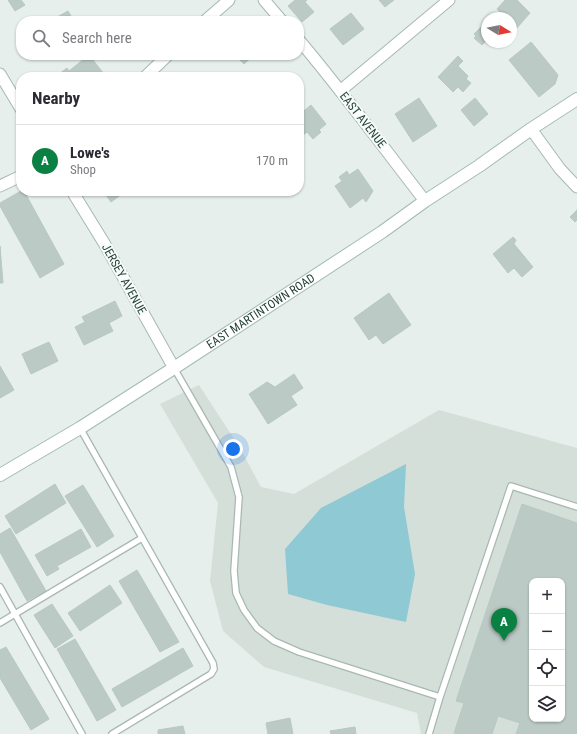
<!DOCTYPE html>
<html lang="en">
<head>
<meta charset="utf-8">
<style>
  :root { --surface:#fff; --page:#f7f7f7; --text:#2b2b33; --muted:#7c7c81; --line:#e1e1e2; --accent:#0b8043 }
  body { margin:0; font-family:"Roboto Condensed",sans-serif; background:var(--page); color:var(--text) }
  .controls { position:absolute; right:12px; bottom:12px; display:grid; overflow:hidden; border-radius:8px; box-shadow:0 1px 3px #0004 }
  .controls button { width:36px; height:36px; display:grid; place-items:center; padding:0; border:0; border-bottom:1px solid var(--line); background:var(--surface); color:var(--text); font:20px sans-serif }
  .compass { position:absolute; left:481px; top:12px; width:36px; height:36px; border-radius:50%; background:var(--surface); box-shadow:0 1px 3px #0004; rotate:100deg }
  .you { position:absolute; left:233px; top:449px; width:14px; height:14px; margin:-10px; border:3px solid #fff; border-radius:50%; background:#1a73e8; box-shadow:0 0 0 6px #1a73e833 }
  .badge { display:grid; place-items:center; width:26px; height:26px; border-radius:50%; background:var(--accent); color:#fff; font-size:13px; font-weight:700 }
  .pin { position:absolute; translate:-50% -33px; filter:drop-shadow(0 1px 2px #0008) }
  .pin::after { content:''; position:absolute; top:21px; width:14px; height:12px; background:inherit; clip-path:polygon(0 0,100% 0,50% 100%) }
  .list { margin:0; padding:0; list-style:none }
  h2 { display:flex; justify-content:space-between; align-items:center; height:52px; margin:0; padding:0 16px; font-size:17px }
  h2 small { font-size:13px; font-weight:400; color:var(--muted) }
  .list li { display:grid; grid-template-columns:26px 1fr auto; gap:12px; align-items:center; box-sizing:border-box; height:72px; padding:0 16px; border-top:1px solid var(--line) }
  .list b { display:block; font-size:15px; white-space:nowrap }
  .list p { margin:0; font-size:13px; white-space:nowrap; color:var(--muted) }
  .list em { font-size:13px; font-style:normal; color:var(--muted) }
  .icon { flex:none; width:22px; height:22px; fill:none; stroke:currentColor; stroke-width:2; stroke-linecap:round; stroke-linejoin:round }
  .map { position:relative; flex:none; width:577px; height:734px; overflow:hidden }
  .search { position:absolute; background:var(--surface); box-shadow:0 1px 3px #0004; left:16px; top:16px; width:288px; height:44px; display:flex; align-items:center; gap:10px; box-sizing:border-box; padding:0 14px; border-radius:16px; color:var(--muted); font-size:15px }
  .panel { position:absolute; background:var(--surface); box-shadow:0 1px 3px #0004; left:16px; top:72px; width:288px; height:124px; border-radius:16px }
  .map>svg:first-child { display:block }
  .built { fill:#d4dfda; fill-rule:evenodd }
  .water { fill:#8ec9d4 }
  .building { fill:#bbcac4; stroke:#b8c9c2; fill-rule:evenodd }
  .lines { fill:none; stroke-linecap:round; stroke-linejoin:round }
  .service-casing { stroke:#a8b8b2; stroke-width:8 }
  .minor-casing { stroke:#a8b8b2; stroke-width:13 }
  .secondary-casing { stroke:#a4bbb3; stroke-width:14 }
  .service { stroke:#fff; stroke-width:5.5 }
  .minor { stroke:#fff; stroke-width:11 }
  .secondary { stroke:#fff; stroke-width:12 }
  .labels { text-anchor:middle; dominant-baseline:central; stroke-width:4; stroke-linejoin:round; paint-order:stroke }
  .street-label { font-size:12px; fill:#24423a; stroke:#f7fbf9 }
</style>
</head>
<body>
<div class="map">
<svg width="577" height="734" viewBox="0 0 577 734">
  <rect width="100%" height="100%" fill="#e6efeb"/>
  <path class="built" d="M199,385L240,448L261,487L294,494L439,410L577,448V734H421L417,713L264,667L223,631L210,581L218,503L160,404ZM532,581H562V719H532Z"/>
  <path class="water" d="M406,464L404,507L415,574L406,622L327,605L288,594L285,549L321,508Z"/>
  <path class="building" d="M8,0H21L25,5L15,11Z
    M295,0H307L305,2L314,12L302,22L288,6Z
    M379,0H394L385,7Z
    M505,0H517L530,13L516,29L511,23V18H506L497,9Z
    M68,11L74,21H50Z
    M351,13L364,29L343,45L330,29Z
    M487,21V42L486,41L482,45L474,38L476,36L474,34Z
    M531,42L558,75L555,84L539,97L509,60Z
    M89,55L104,74L101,77H55L67,68L69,71Z
    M235,55H254L244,64Z
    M458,56L463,61L458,66L468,76L466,79L471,83L463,92L458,87L453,92L438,77Z
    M419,98L437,126L413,142L395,114Z
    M475,98L488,114L474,126L461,110Z
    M311,105L326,124L319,130L321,132L313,139L307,132L302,136L299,132V115Z
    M358,169L373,191L366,202L363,198L350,208L335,186L342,181L339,177L347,171L349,175Z
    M21,191H24L64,264L40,278L0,206V203Z
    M103,191H126L111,202Z
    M577,210V220L575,222L570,217Z
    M513,237L516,240L514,244L533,267L522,277L514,268L508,273L493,254Z
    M0,246L3,283H0Z
    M389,293L411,325L383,344L376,335L369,340L354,318Z
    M115,301L122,316L109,323L113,331L84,345L75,327L85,322L82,317Z
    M49,342L58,361L31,374L22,354Z
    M0,366L14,390L0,398Z
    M294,374L303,388L291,396L297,405L268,424L249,394L267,382L275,387Z
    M55,484L66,503L16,534L5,516Z
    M83,485L114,536L97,547L65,496Z
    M522,504L577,523V734H516L520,723L498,716L492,734H458L454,733L464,703L456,701ZM532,581H562V719H532Z
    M10,528L46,591L27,601L0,552V534Z
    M81,529L91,547L57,566L59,569L47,576L35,555Z
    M137,570L179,642L160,652L119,581Z
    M110,585L122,603L80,631L68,613Z
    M52,604L73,636L55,648L34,615Z
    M75,639L116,710L97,721L57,649Z
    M6,647L49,719L31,730L0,678V650Z
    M183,648L193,666L122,707L112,689Z
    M290,718L293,734H268L266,723Z
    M183,726L185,734H158V730Z
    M355,727L356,734H331L330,731Z"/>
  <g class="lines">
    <defs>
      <path id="service" d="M174,368L231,467L239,497L234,571L236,593L244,610L257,628L274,641L299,652L440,697L429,734
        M80,428L213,663L214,669L211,674L112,734
        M0,587L82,734
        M0,623L142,538
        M440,697L511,486L577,507"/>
      <path id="minor" d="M264,0L282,21
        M205,21L229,0
        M299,40C343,92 383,147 425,201
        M0,74L21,109
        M145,77L168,55
        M340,91L449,0
        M531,129L560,169L577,187
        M0,186L21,176
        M72,191L104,243L174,368"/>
      <g id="secondary">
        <path id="s1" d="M0,475L80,428L174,368L382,232L425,201L479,166L531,129L577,99"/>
      </g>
    </defs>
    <use href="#service" class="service-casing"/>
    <use href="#minor" class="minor-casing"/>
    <use href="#secondary" class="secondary-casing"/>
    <use href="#service" class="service"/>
    <use href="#minor" class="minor"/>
    <use href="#secondary" class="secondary"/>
  </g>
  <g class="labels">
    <g class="street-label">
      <text transform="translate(363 120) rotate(52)">EAST AVENUE</text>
      <text transform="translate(124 279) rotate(61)">JERSEY AVENUE</text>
      <text stroke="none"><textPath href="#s1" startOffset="308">EAST MARTINTOWN ROAD</textPath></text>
    </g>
  </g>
</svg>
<div class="controls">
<button>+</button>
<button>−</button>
<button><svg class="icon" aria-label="locate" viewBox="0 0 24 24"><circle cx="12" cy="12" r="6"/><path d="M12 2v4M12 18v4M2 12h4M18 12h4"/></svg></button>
<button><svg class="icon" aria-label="layers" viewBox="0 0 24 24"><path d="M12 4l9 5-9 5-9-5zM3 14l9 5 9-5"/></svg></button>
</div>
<svg class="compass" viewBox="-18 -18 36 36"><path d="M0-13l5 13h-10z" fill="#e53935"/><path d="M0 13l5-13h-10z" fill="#7c7c81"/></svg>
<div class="you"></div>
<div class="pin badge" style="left:504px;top:641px">A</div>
<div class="search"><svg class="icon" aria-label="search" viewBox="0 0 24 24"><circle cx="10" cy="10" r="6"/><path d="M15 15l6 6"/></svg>Search here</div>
<section class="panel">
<h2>Nearby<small></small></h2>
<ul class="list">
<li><span class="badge">A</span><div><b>Lowe's</b><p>Shop</p></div><em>170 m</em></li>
</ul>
</section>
</div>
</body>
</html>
